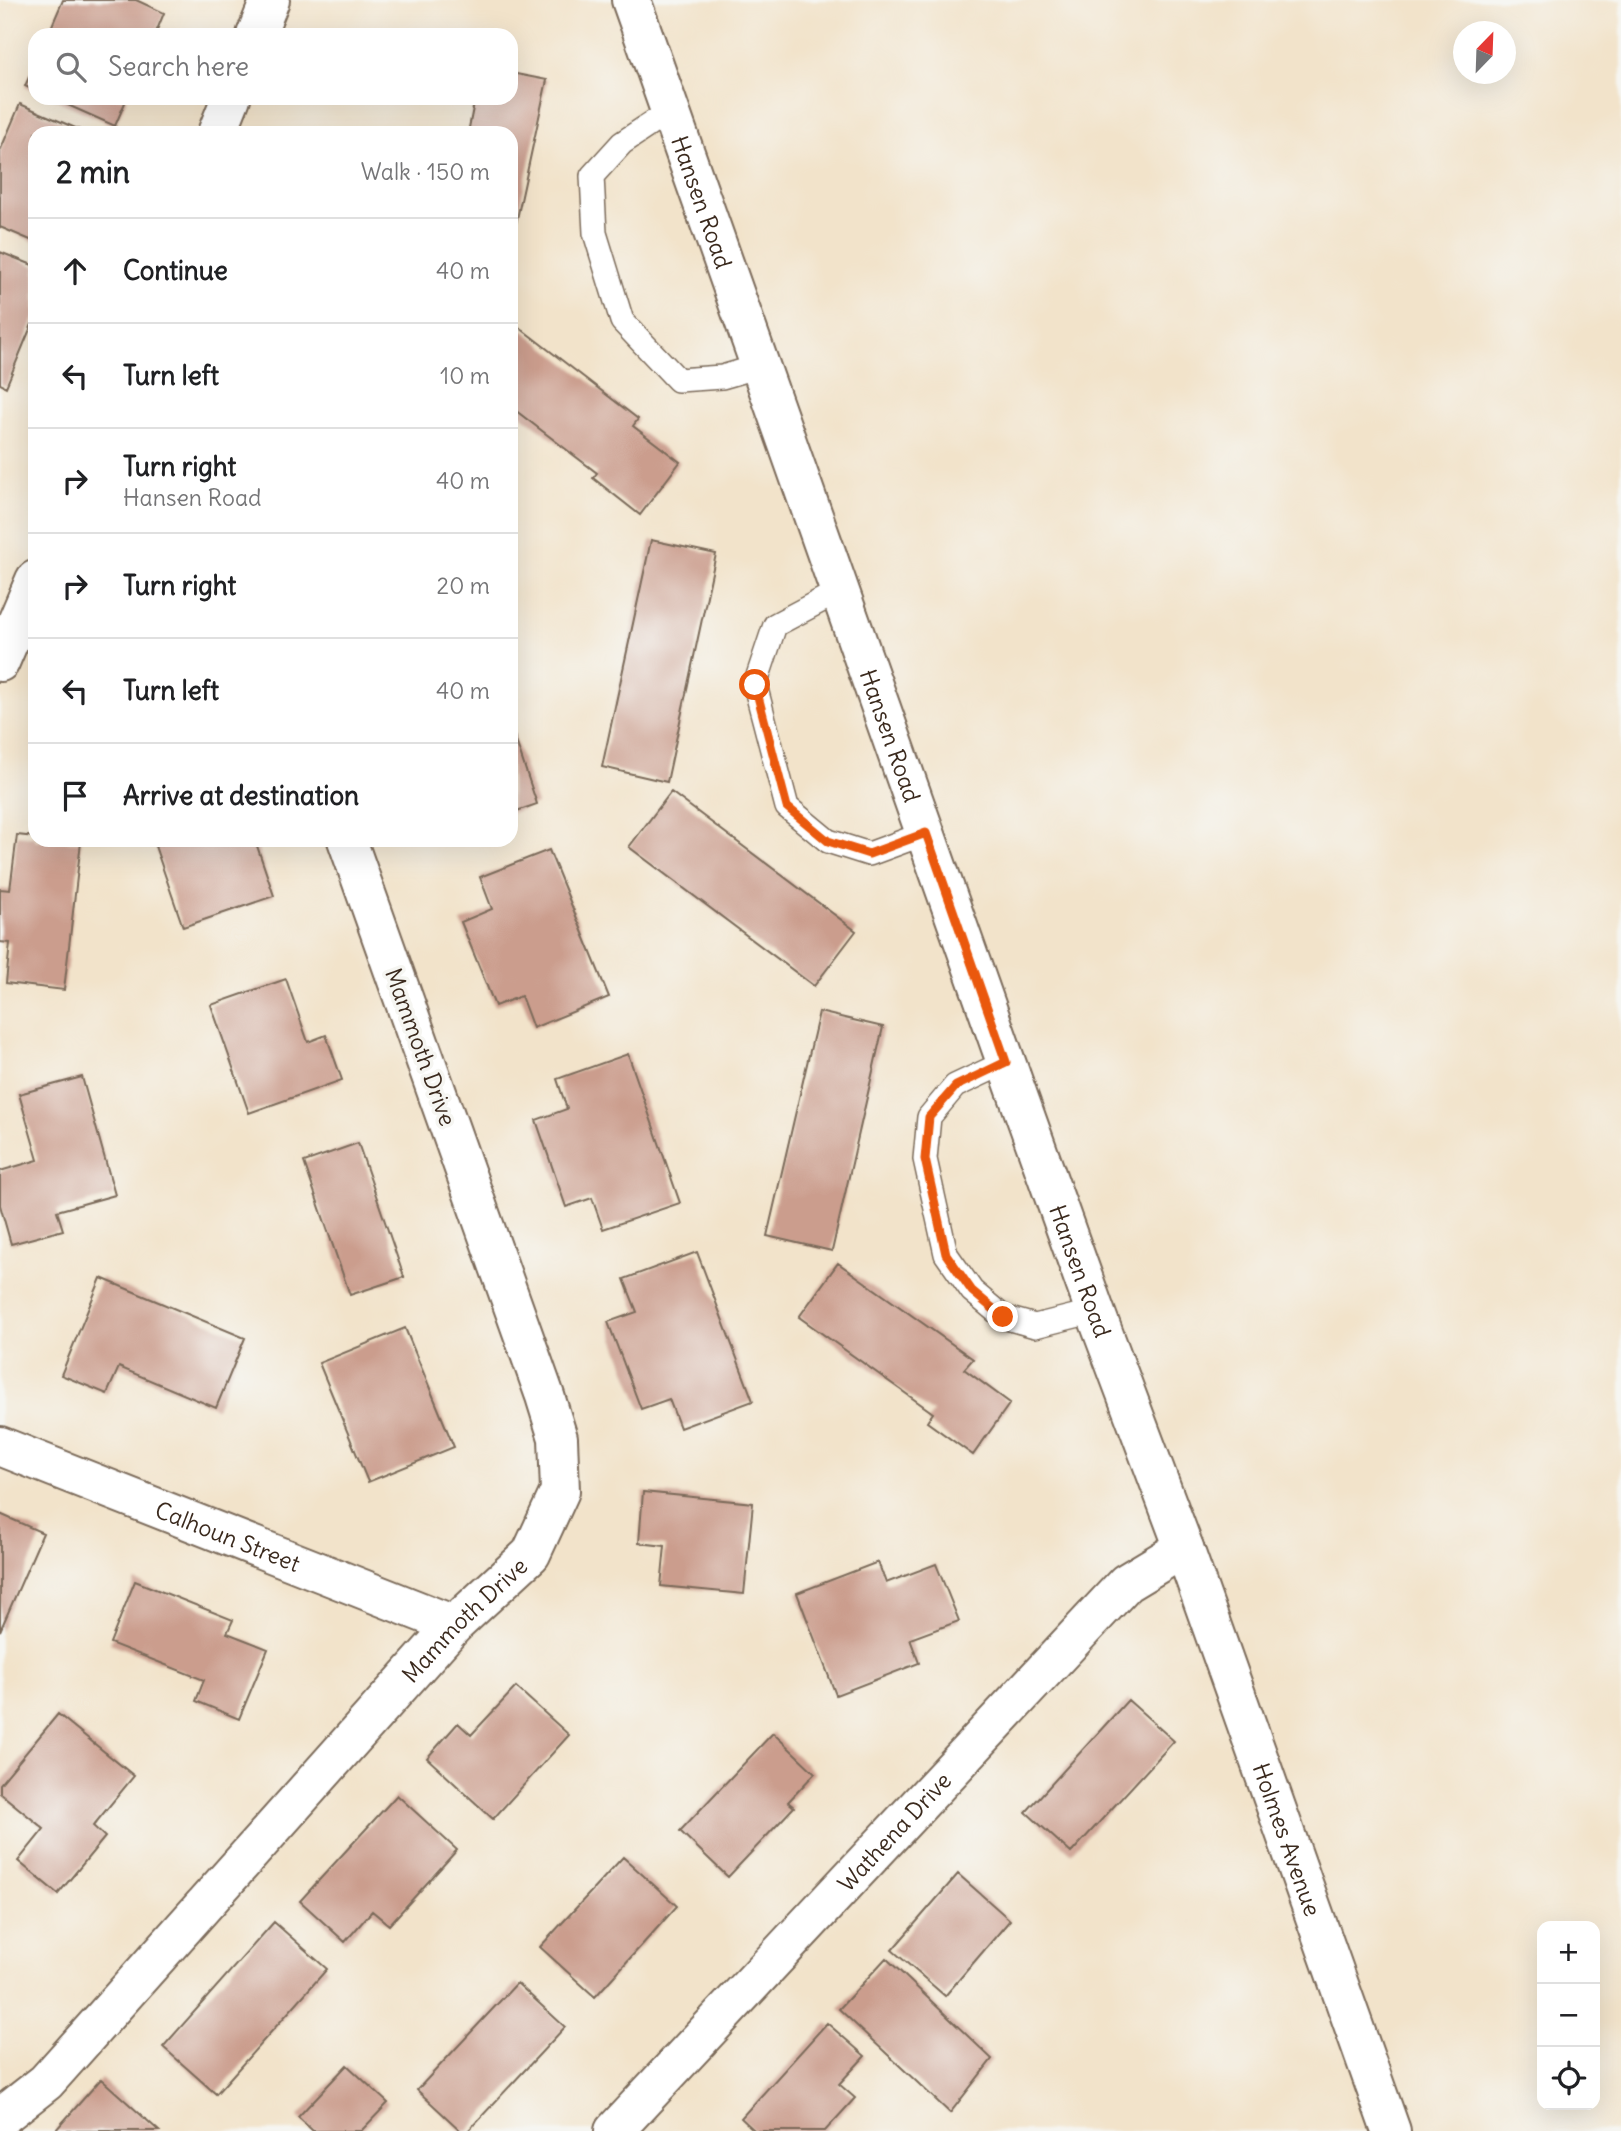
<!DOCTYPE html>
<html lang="en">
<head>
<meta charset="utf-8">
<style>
  :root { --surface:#fff; --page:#f2f2f2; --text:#202124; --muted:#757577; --line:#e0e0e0 }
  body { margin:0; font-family:Delius,sans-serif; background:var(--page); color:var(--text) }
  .controls { position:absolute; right:21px; bottom:21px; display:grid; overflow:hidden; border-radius:14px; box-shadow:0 7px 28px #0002 }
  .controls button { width:63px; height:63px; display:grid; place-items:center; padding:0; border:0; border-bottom:2px solid var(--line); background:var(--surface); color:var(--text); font:35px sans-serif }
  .compass { position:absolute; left:1453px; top:21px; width:63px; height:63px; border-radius:50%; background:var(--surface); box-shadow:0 7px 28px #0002; rotate:23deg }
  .stop { position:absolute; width:21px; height:21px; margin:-16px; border:5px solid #ea580c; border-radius:50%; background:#fff }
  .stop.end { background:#ea580c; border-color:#fff; box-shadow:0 2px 7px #0008 }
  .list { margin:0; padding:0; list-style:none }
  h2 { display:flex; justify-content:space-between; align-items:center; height:91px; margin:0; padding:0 28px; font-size:30px }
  h2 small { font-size:23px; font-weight:400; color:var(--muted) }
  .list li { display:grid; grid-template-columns:46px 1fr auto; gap:21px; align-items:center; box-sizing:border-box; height:105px; padding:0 28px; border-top:2px solid var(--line) }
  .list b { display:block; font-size:26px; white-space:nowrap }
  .list p { margin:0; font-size:23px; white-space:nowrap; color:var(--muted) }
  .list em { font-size:23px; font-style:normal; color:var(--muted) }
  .icon { flex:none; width:38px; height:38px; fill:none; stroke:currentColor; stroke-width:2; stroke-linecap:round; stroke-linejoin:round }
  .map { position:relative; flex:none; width:1621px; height:2131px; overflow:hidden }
  .search { position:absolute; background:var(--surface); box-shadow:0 7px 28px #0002; left:28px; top:28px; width:490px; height:77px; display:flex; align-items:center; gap:18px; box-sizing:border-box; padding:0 24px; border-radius:21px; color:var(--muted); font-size:26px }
  .panel { position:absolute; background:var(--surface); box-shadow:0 7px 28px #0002; left:28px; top:126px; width:490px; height:721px; border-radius:21px }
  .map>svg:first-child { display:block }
  .building { fill:#cb9d8d }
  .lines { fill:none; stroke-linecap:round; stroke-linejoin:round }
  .service-casing { stroke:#7b6b5a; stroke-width:26 }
  .minor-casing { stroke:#7b6b5a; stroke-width:42 }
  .tertiary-casing { stroke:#7b6b5a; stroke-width:42 }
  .service { stroke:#fff; stroke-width:23 }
  .minor { stroke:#fff; stroke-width:38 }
  .tertiary { stroke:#fff; stroke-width:38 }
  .route { stroke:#ea580c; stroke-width:9 }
  .labels { text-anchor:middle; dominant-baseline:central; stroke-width:7; stroke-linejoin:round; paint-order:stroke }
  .street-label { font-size:23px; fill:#3b2a1e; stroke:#f6f6f2 }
</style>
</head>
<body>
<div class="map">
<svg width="1621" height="2131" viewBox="0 0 1621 2131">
  <rect width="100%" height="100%" fill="#f6f6f2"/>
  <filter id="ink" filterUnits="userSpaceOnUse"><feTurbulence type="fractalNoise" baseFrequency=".0143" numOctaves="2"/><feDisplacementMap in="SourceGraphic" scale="14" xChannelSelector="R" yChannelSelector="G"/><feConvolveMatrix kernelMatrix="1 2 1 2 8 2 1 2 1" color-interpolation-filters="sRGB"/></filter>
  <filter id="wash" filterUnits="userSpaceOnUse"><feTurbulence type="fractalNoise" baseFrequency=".00686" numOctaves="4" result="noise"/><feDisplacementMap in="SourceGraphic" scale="28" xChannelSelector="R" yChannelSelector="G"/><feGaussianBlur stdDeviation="1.57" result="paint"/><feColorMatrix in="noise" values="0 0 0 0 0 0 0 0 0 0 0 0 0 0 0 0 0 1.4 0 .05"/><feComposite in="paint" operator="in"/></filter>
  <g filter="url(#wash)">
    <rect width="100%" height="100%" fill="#f2e3ca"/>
    <g id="blocks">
      <path class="building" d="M63,0H136L164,13L155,35H48Z
        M35,64V91L25,86Z
        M511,73L547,80L512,242L511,133H468L475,98H511Z
        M52,98H127L115,126Z
        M20,104L87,133H35V242L0,227V151Z
        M0,252L35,266V317L6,387L0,384Z
        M511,321L638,419L633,426L680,462L640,515L593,478L597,473L511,407Z
        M651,540L716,554L667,782L602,767Z
        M511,726L537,804L511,813Z
        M671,792L856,931L814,986L629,847Z
        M17,835L35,837V840L81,842L64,990L6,983L10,943L0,942V889L10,890Z
        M173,840H255L274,896L183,927L155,846Z
        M549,850L609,997L533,1028L521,996L495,1006L461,922L492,909L480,877Z
        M286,979L308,1042L326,1035L342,1080L249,1113L211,1005Z
        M819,1012L883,1027L832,1251L767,1236Z
        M628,1054L680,1203L603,1229L592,1198L566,1207L536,1120L567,1109L557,1079Z
        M82,1077L115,1195L57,1211L63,1230L11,1244L0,1205V1171L38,1160L19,1094Z
        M358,1143L404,1277L350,1295L304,1162Z
        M697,1252L753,1401L680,1428L669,1399L641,1409L608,1322L637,1312L624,1279Z
        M838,1263L973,1359L964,1369L1010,1403L973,1455L927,1422L933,1413L799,1317Z
        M101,1278L245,1338L216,1408L119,1367L107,1394L61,1375Z
        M405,1328L454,1447L368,1482L319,1363Z
        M643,1492L753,1503L744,1594L661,1586L665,1546L639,1543Z
        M0,1514L43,1533L0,1631Z
        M878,1562L886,1583L936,1564L959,1621L910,1639L919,1663L836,1695L797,1593Z
        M135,1581L233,1620L227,1633L268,1649L239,1719L196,1701L204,1680L110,1643Z
        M516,1687L569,1735L493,1819L427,1758L458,1723L471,1735Z
        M1128,1700L1174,1741L1071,1853L1026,1812Z
        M58,1714L134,1776L93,1826L105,1837L58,1894L18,1861L44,1829L0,1793V1784Z
        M773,1733L815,1773L788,1802L794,1807L728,1877L680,1831Z
        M397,1795L457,1850L389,1925L372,1911L345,1942L300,1901Z
        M623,1857L677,1906L595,1997L540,1947Z
        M958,1874L1010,1920L945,1996L892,1950Z
        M274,1922L327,1969L216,2094L163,2047Z
        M886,1958L992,2059L950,2113L839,2009Z
        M517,1983L565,2027L468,2131H461L417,2090Z
        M827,2023L865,2056L839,2084L855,2098L825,2131H755L741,2118Z
        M347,2065L388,2103L361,2131H313L298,2117Z
        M101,2079L159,2131H55Z"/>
    </g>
  </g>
  <g filter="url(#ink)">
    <use href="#blocks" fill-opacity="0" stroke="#7b6b5a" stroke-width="2"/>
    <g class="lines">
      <defs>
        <path id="service" d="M670,111L622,143L592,176L595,233L622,321L678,380L722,377L760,366
          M841,590L775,625L755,685L787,807L828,841L869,854L926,833
          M1006,1062L955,1086L929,1117L925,1159L946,1254L972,1291L1003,1317L1035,1326L1095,1311"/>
        <g id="minor">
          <path d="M256,35L270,0"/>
          <path d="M217,133L231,98"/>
          <path d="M0,662L35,580"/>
          <path id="s1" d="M0,1446L454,1625"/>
          <path id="s2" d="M0,2118L46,2082L454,1625L531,1554L560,1491L558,1438L545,1396L347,840"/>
          <path id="s3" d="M614,2131L1126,1583L1184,1548"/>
        </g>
        <g id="tertiary">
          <path id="s4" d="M631,0L1006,1062L1095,1311L1184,1548L1391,2131"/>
        </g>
      </defs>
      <use href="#service" class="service-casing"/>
      <use href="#minor" class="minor-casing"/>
      <use href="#tertiary" class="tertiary-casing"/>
      <use href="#service" class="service"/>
      <use href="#minor" class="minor"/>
      <use href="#tertiary" class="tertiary"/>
    </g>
  </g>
  <g class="lines" filter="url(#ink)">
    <path class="route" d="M755,685L787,807L828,841L869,854L926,833L1006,1062L956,1086L929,1117L925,1159L946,1254L972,1291L1003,1317"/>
  </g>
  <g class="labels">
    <g class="street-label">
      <text stroke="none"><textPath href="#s4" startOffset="214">Hansen Road</textPath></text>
      <text stroke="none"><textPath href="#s4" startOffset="780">Hansen Road</textPath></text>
      <text transform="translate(421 1047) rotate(70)">Mammoth Drive</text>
      <text stroke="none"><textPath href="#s4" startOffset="1348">Hansen Road</textPath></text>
      <text stroke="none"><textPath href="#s1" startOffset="245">Calhoun Street</textPath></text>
      <text stroke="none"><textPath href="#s2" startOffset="682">Mammoth Drive</textPath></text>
      <text stroke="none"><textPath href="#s3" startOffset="410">Wathena Drive</textPath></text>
      <text stroke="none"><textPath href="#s4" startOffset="1953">Holmes Avenue</textPath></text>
    </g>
  </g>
</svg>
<div class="controls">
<button>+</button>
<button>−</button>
<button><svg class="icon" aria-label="locate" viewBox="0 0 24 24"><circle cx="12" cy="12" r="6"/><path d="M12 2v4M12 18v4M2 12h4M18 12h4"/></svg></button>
</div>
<svg class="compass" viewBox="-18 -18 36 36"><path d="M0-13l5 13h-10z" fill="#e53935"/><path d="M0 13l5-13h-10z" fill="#757577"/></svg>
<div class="stop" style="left:755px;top:685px"></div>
<div class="stop end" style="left:1003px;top:1317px"></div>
<div class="search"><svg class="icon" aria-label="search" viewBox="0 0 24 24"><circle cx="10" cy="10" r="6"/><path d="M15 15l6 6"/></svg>Search here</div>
<section class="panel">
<h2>2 min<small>Walk · 150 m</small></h2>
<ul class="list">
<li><svg class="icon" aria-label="ahead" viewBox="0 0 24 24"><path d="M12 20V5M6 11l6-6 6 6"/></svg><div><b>Continue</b></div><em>40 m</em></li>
<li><svg class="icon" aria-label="left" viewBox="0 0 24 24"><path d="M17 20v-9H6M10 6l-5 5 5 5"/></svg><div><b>Turn left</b></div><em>10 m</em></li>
<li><svg class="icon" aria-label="right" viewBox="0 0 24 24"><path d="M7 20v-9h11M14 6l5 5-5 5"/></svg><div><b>Turn right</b><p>Hansen Road</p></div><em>40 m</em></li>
<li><svg class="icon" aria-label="right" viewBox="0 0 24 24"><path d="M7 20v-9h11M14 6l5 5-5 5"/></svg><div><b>Turn right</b></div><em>20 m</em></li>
<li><svg class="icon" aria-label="left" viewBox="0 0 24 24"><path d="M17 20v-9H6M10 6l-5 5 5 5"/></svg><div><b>Turn left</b></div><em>40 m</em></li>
<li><svg class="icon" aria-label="arrive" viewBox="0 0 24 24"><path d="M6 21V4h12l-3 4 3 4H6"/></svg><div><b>Arrive at destination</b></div></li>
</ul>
</section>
</div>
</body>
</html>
